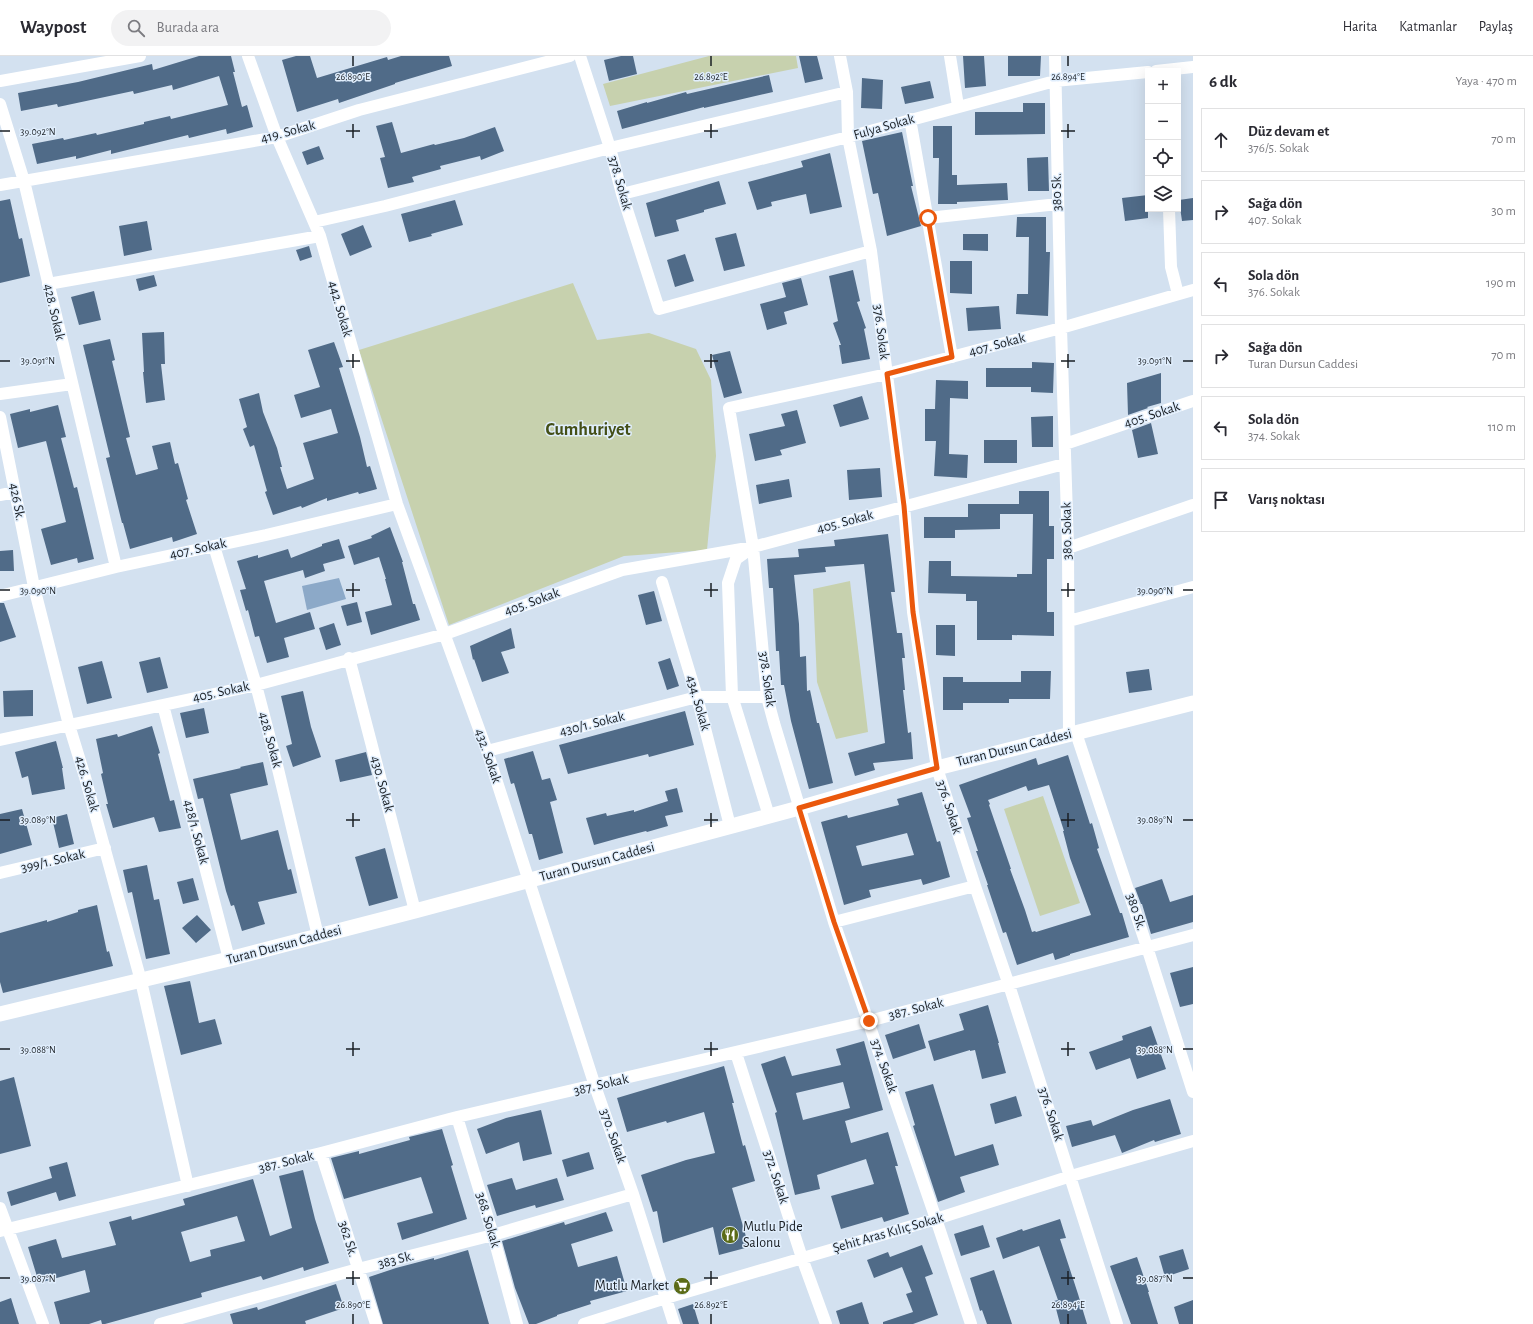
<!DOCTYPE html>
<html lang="tr">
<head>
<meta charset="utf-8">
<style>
  :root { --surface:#fff; --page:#f2f2f3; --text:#2b2b33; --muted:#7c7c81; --line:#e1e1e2 }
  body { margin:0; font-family:"Alegreya Sans",sans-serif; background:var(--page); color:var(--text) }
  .controls { position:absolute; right:12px; top:12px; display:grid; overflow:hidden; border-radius:0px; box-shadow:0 4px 16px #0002 }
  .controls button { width:36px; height:36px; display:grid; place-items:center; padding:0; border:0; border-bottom:1px solid var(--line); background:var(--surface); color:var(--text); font:20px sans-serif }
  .stop { position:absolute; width:12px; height:12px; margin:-9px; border:3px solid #ea580c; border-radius:50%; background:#fff }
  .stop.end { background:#ea580c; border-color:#fff; box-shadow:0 1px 4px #0008 }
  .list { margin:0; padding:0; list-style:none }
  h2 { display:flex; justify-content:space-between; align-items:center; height:52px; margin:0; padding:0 16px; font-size:17px }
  h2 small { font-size:13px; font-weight:400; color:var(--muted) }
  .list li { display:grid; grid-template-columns:26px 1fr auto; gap:12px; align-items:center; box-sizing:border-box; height:64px; margin:0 8px 8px; padding:0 8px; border:1px solid var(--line); border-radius:0px }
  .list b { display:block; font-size:15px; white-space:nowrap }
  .list p { margin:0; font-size:13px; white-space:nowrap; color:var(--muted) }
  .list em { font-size:13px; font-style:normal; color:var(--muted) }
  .icon { flex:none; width:22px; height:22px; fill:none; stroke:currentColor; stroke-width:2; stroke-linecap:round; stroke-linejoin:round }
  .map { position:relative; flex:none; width:1193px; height:1268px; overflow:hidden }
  header { display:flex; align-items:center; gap:24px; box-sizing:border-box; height:56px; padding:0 20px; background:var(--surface); border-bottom:1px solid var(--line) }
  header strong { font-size:19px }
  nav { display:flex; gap:22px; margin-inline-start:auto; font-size:14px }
  .search { width:280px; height:36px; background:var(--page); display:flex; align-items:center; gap:10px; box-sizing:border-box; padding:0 14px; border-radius:22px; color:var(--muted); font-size:15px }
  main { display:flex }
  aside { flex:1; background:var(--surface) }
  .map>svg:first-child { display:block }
  .green { fill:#c7d1ae }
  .water { fill:#8ca9c8 }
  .building { fill:#506b88; fill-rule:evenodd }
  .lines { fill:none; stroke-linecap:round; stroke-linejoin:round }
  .minor { stroke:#fff; stroke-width:12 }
  .tertiary { stroke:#fff; stroke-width:15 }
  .route { stroke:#ea580c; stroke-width:5 }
  .ticks { fill:none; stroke:#1a1f24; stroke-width:1.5 }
  .labels { text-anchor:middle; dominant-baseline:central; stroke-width:3; stroke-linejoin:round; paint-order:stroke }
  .street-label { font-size:14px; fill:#1a1f24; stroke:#e0eefd }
  .poi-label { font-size:14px; fill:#1a1f24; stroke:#e0eefd; text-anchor:start }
  .district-label { font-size:18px; font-weight:bold; fill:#444f17; stroke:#e0eefd }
  .ticks-label { font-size:10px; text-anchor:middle; fill:#1a1f24; stroke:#e0eefd; stroke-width:3; stroke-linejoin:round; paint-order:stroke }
</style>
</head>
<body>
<header>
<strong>Waypost</strong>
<div class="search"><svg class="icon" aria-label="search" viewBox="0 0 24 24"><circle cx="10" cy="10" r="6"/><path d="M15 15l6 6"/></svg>Burada ara</div>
<nav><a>Harita</a><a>Katmanlar</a><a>Paylaş</a></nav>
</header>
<main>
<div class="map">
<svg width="1193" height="1268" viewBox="0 0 1193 1268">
  <rect width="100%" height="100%" fill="#d3e1f0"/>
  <path class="green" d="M709,0H796L798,12L610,50L603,28Z
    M573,227L597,284L649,277L696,293L711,324L716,400L707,494L624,500L449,569L359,294Z
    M850,525L868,676L836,683L817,626L813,533Z
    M1043,740L1080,847L1040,860L1004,753Z"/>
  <path class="water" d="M339,522L346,543L307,554L302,530Z"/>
  <path class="building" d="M199,0H231L235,16H233L242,51L247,49L253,71L227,78L226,73L189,82L188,79L111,98V94L76,103V100L37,108L32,88L63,82L64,84L96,77L97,79L144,68V66L170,60L171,63L228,49L219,20L173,34L172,29L134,38L133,35L58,51L57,48L21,55L18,37L78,26L152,8L153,14Z
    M296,0H310L317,22L387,1L388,4L401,0H449L452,10L395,27V28L339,47L338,43L297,56L282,4Z
    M621,0H633L637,18L609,25L604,4Z
    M799,0H817L823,23L805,27Z
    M963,0H984L986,30L965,32Z
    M1008,0H1041L1040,20H1008Z
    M769,19L773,36L704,52V51L622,73L617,55L647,46V47L686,36L687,38Z
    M862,22L883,24L882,53L861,52Z
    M930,25L934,42L905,48L901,31Z
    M1023,47H1045V78L975,79V56H1023Z
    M392,66L401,97L434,88L435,89L464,82L495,71L504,95L481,104L480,100L440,110L441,113L412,121L414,126L388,132L380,102L385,101L376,70Z
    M933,70H952V119H957V129L1007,127L1008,144L957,146V148H938L939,102H933Z
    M902,76L913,130H911L921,170L887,180L878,137L873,138L862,85Z
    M319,90L324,103L307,109L302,96Z
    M830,97L842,151L810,158L806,138L771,146L772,150L757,154L748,126L803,111L801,105Z
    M1048,101L1049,135H1028L1027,102Z
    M719,125L726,148L704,154V156L676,164L679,175L655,181L646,147Z
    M1148,139V162L1125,165L1122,142Z
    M1193,142V164L1182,165L1179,144Z
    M10,143L19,183L22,182L30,220L0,227V145Z
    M455,144L463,169L431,178L432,180L409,186L401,158Z
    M1017,161H1046V196H1050L1048,260L1016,258L1017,238H1028L1029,181H1016Z
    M147,165L152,194L124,200L119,170Z
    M363,169L372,191L350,200L341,178Z
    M736,177L745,210L724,215L715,182Z
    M963,178H988V195L963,194Z
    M309,190L312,201L300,205L296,194Z
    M685,198L694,225L675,231L667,204Z
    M950,205H972V238L950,237Z
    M853,214L860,245L857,246L866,272L864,273L870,303L842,308L839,289H841L833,267L838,265L829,220Z
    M154,219L157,230L139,235L136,223Z
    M801,222L808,249L784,256L787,268L767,274L760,248L786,241L782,227Z
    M94,235L101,264L79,269L71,241Z
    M999,250L1001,273L968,275L966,252Z
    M164,276L165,308H161L165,344L146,347L143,316H144L142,277Z
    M110,283L115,304L112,305L130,381L126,382L136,419L158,413L152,390L170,386L175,408L178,407L188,443L186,444L197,478L173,486L172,481L130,493L123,467H122L106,402L110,401L83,289Z
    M334,286L343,311L339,312L360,381L367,411L370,410L377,433L359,438L358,436L327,445V442L302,452L301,450L273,459L265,436L267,435L254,389L250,391L243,373L247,371L239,343L259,337L263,356L277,392L282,411H280L287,433L314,423L303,387L338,377L331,353L301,362L294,339L320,331L308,294Z
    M730,295L742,337L724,342L712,299Z
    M1032,306L1054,307L1053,337L1031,336V331H986V312H1032Z
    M1161,317V347L1147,351L1148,352L1128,359L1127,327Z
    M936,324L968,325V343L950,342L949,398L968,399L967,422L934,420L936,385H925V353H935Z
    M862,340L869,363L840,371L833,349Z
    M58,349L66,381L61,382L74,432L77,431L94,503L78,507L77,502L51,509L41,473L66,466L55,421L46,385L18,392L10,358L30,353V356Z
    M797,354L806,387L780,394L782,399L755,405L749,378L785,370L781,358Z
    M1053,360V391H1032L1031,361Z
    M1151,367L1158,398L1138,402L1132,374Z
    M984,384H1017V407H984Z
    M880,412L882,441L849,444L847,414Z
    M789,423L792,441L759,448L756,429Z
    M1019,435H1049V470H1054V503H1047V556H1054V580L1012,579V584H977V545H966V538L928,537L929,505H951V520L1017,521V518H1032L1033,458H1000V473L955,474V482H924V461H968V448H1019Z
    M390,471L403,506H402L413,548H415L420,564L371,579L365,556L392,549L385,523H386L379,501L354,509L348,490L372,482L371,480Z
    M888,478L895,536H891L897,577H902L905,602H902L905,634H903L908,677L911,676L913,703L873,707L875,714L855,720L848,697L885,687L864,508L825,511L826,516L794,519L799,568L800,601L806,600L807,635L810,634L817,667H819L833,727L809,733L791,665L784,629H781L779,595H776L773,532H769L767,503L799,501L798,493L835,490L834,484Z
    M339,483L345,502L323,508L325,515L305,522L303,514L264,525L276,567L310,556L315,573L284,582L289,601L267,607L259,580L255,581L248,554L246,555L240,534L246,533L237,505L258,499V502L288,493L291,502L322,490V488Z
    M13,494L14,515H0V495Z
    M654,535L662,565L646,569L638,539Z
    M357,546L362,566L347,570L341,550Z
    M0,547H4L16,581L0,586Z
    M334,567L341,589L326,594L319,572Z
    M936,569H955V600L936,599Z
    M511,572L515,592L501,596L509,617L482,626L474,603L473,604L470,590Z
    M160,601L168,632L147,637L139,606Z
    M670,602L679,630L667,634L658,606Z
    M102,605L112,642L87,648L78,611Z
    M1149,613L1152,634L1129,637L1126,616Z
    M1021,615H1051L1050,643H1009V647H963V654H943V621H963V626H1021Z
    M33,634V660L4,661L3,635Z
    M303,635L311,671L321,701L293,711L286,690L292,688L281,640Z
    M204,652L209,677L186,682L180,657Z
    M685,655L694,689L649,701L648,698L568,718L559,689Z
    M152,670L160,697L158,698L170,745L174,744L181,772L159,776L154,761L113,772L106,748H108L101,718L103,717L96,683L117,678L118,681Z
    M56,685L63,712H62L65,733L32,739L28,720L22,722L15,696Z
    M533,695L542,724L550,722L557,744L550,746L563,797L539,804L532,778H529L514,727L511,728L504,703Z
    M366,696L372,719L340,726L335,704Z
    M1068,699L1090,768L1092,767L1099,792L1097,793L1120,857H1122L1129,881L1070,898V899L1055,904L1053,897L1017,909L1006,876L1003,877L987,829H988L976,795H978L967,762L971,761L959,729L1036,702L1038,709ZM1049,729L1064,775H1063L1070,802L1091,859L1036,876L1035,875L1032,876L1025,854L1010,813H1011L989,749L990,748L988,744L1026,730L1028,735Z
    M263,706L268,729L230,738L241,784L278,774L288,814L291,813L297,837L258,846L265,868L242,875L234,849L231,850L226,835L203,742L198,743L193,723L241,712L240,711Z
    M677,732L683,756L665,760L668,770L647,776L646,775L619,782L594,789L586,762L606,757L607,760L634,754V756L668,745L665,735Z
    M922,736L937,786L940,785L950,821L923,829L921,823L869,834L871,841L844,849L821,766L847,759L848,762L899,749L897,743ZM907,777L914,799L862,810L856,790Z
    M22,753L32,789L0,798V758Z
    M67,758L74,788L59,792L52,762Z
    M385,792L398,842L369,850L355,801Z
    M147,809L154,844L159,843L170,898L146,903L132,836L128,837L123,814Z
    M193,822L199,844L183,848L177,826Z
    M1162,823L1170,846L1193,839V866L1151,878L1142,848H1141L1135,832Z
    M97,849L107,896L109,895L113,910L3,937L0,926V877L47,864V866L78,856V854Z
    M197,859L211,874L196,887L182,872Z
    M1193,911V948L1180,951L1170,917Z
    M190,925L199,967L215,963L222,988L181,999L164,930Z
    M988,949L999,987H998L1006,1017L982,1023L975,994L970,995V994L934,1005L928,985L964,974L959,958Z
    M919,968L926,992L893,1003L885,979Z
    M1151,970L1166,1013L1137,1023L1130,1002L1096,1014L1089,996L1123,984L1122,980Z
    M864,985L883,1054L845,1065L851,1087L888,1076L898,1110H895L909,1158L884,1166L882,1161L841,1173L831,1140L874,1128L866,1103L817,1119L820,1133L795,1139L775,1057L777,1056L761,1008L785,1000L792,1020L841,1009L836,993ZM843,1026L850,1052L803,1064L796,1037Z
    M724,1010L734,1047H732L743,1090L745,1089L755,1125L732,1132L749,1191L719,1199L713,1171L663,1187L657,1155L653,1156L641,1119L686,1104L715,1097L704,1056L667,1067L666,1065L627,1076L617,1042Z
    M14,1021L31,1090L0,1098V1025Z
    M933,1028L955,1100L993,1088L999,1109L960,1121L965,1136L938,1146L913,1070L915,1069L905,1036Z
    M1016,1040L1022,1060L995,1068L990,1048Z
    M1170,1043L1181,1078L1155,1086L1154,1084L1122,1097L1115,1079L1072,1091L1066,1070L1091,1064L1093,1070L1133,1054Z
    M541,1054L552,1098L523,1105L519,1086L486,1098L477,1073L506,1062Z
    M442,1073L453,1109L451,1110L467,1163L402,1184L397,1167L433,1157L421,1121L344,1143L331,1102L359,1095V1098L410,1084L409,1081Z
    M589,1096L594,1113L567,1121L562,1104Z
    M67,1106L76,1140L59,1145L56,1136L11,1150L7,1136L52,1122L49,1111Z
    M303,1114L315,1163L329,1207L304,1215L303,1211L263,1224L261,1220L201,1237L202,1241L105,1268H102L101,1264L89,1268H60L54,1246L90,1236L85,1214L39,1227L28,1191L56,1183L62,1202L116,1189L109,1166L131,1160L132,1164L185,1149L183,1143L253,1123L270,1180L292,1172L279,1120ZM237,1160L245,1185L210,1194L211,1200L190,1206L181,1176Z
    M512,1122L516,1134L557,1122L564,1144L536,1152L535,1149L497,1160L487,1129Z
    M606,1156L613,1175L571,1188L578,1211L617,1200L627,1235L590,1245L591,1248L557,1259V1260L536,1268H529L515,1232L502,1185L564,1166L565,1169Z
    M1060,1163L1066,1182L1060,1183L1078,1238L1087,1268H1060L1054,1245L1058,1244L1039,1190L1003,1203L996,1182L1022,1173L1023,1175Z
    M983,1169L990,1191L961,1200L954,1178Z
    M922,1189L933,1218L925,1221L938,1259L913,1268H883V1266L913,1256L906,1238L912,1236L902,1211L874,1222L867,1204L888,1196L890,1201Z
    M1183,1193L1189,1213L1165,1221L1159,1200Z
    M468,1194L489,1268H383L369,1221L396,1212L434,1202V1204Z
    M1137,1201L1149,1236H1148L1158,1268H1131L1110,1210Z
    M994,1214L1012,1268H987L982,1254L980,1255L970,1222Z
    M336,1228L344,1252L305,1265L306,1268H233L230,1258L257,1251L258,1254Z
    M11,1242L19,1268H0V1246Z
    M1193,1244V1268H1179L1174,1251Z
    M862,1246L869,1268H840L836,1255Z
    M693,1248L699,1268H683L678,1253Z"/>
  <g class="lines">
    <path class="minor" d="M248,0L277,81L320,180L397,448L487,695L595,1030L633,1138L674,1268
      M580,0L610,92L622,138L659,253L871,195
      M840,0L847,36L848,81L871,195L904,450L913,556L937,712L975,830L1009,929L1117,1268
      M950,0L958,50
      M1055,0L1061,272L1068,492L1069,679
      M1156,15L1193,11
      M0,25L140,0
      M0,48L24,125L116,511
      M910,63L952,301
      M0,129L277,81L359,54L570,0
      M622,138L848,81L1055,25L1148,16
      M1169,153L1171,211L1178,238
      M928,162L1058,148
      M314,166L385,150L610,92L847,36
      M48,228L320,180
      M0,338L72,328
      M0,361L34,531L69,669L85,721L141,925L188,1130
      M1065,388L1193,345
      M0,439L15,436
      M214,490L256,629L278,713L318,880
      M1068,492L1193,449
      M750,493L736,503L728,527L732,640L769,760
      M662,526L697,641L730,770
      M0,540L116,511L266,479L397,448
      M1069,565L1193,531
      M349,602L415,855
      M163,649L229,903
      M1076,677L1147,891L1193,1036
      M0,684L256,629L445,578L622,514L753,491L1064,408
      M487,695L697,641H767
      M0,817L105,792
      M834,866L975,830
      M736,997L802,1202L826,1268
      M457,1061L493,1179L517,1268
      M321,1097L376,1268
      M0,1152L43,1268
      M0,1175L321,1097L457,1061L869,965L1193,879
      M160,1268L358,1213L493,1179L633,1138
      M584,1268L666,1242L936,1163L1071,1120L1193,1085
      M971,1268L936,1163L834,866L774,667L767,641L753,491L729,352L887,318L1061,272L1193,234"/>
    <path class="tertiary" d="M0,958L229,903L415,855L799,752L937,712L1193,647"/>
  </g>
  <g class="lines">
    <path class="route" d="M869,965L834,866L799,752L937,712L913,556L904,450L887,318L952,301L928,162"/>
  </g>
  <path class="ticks" d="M353,0V10M711,0V10M1068,0V10M353,68V82M711,68V82M1068,68V82M0,75H10M346,75H360M704,75H718M1061,75H1075M353,298V312M711,298V312M1068,298V312M0,305H10M346,305H360M704,305H718M1061,305H1075M1183,305H1193M353,527V541M711,527V541M1068,527V541M0,534H10M346,534H360M704,534H718M1061,534H1075M1183,534H1193M353,757V771M711,757V771M1068,757V771M0,764H10M346,764H360M704,764H718M1061,764H1075M1183,764H1193M353,986V1000M711,986V1000M1068,986V1000M0,993H10M346,993H360M704,993H718M1061,993H1075M1183,993H1193M353,1215V1229M711,1215V1229M1068,1215V1229M0,1222H10M346,1222H360M704,1222H718M1061,1222H1075M1183,1222H1193M353,1258V1268M711,1258V1268M1068,1258V1268"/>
  <defs>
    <symbol id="restaurant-disc" viewBox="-11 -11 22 22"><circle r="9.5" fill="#5b6b17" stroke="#e0eefd"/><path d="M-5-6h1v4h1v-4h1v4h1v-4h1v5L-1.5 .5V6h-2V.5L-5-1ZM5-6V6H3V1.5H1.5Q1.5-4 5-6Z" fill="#fff"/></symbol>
    <symbol id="supermarket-disc" viewBox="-11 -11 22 22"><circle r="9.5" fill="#5b6b17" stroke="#e0eefd"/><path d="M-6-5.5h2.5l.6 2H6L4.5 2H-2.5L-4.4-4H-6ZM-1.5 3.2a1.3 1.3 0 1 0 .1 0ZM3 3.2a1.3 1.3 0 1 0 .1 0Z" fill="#fff"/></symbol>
  </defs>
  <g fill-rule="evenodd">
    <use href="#restaurant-disc" x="720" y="1169" width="20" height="20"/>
    <use href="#supermarket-disc" x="672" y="1220" width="20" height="20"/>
  </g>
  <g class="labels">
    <g class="street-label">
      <text transform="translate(884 71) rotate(-16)">Fulya Sokak</text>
      <text transform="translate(288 76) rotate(-15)">419. Sokak</text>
      <text transform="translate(620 127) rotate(74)">378. Sokak</text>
      <text transform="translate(1057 136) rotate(-91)">380 Sk.</text>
      <text transform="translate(340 253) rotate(74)">442. Sokak</text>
      <text transform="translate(54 256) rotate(77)">428. Sokak</text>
      <text transform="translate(881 276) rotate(83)">376. Sokak</text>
      <text transform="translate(997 289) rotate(-15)">407. Sokak</text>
      <text transform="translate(1152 359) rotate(-18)">405. Sokak</text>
      <text transform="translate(17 446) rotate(79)">426 Sk.</text>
      <text transform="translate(845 466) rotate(-15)">405. Sokak</text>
      <text transform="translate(1067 475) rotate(-91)">380. Sokak</text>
      <text transform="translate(198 493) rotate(-12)">407. Sokak</text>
      <text transform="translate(532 546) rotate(-20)">405. Sokak</text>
      <text transform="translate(767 623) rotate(82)">378. Sokak</text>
      <text transform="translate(221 636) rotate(-12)">405. Sokak</text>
      <text transform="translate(698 647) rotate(74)">434. Sokak</text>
      <text transform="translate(592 668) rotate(-14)">430/1. Sokak</text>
      <text transform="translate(270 684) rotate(75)">428. Sokak</text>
      <text transform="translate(1014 692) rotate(-14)">Turan Dursun Caddesi</text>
      <text transform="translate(488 700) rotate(71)">432. Sokak</text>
      <text transform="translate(87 728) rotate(74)">426. Sokak</text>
      <text transform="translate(382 728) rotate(75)">430. Sokak</text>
      <text transform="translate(949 751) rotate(72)">376. Sokak</text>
      <text transform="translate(196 776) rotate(75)">428/1. Sokak</text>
      <text transform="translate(53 805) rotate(-13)">399/1. Sokak</text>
      <text transform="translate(597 806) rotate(-15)">Turan Dursun Caddesi</text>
      <text transform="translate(1136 856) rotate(72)">380 Sk.</text>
      <text transform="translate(284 889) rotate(-15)">Turan Dursun Caddesi</text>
      <text transform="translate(916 953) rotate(-14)">387. Sokak</text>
      <text transform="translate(884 1010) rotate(71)">374. Sokak</text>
      <text transform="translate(601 1029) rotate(-13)">387. Sokak</text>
      <text transform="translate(1051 1058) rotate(72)">376. Sokak</text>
      <text transform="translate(613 1080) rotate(71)">370. Sokak</text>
      <text transform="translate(286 1106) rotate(-14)">387. Sokak</text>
      <text transform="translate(776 1121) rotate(72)">372. Sokak</text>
      <text transform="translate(488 1164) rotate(74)">368. Sokak</text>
      <text transform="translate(888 1177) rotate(-16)">Şehit Aras Kılıç Sokak</text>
      <text transform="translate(348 1183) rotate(73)">362 Sk.</text>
      <text transform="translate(396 1204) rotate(-14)">383 Sk.</text>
    </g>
    <g class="poi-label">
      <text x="743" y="1171">Mutlu Pide<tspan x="743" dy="16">Salonu</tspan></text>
      <text x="669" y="1230" text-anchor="end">Mutlu Market</text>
    </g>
    <g class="district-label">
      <text x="588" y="374">Cumhuriyet</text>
    </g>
  </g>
  <g class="ticks-label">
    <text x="353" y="24">26.890°E</text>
    <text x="711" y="24">26.892°E</text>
    <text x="1068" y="24">26.894°E</text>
    <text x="38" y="79">39.092°N</text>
    <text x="38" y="308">39.091°N</text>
    <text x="1155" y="308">39.091°N</text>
    <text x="38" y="538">39.090°N</text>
    <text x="1155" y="538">39.090°N</text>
    <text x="38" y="767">39.089°N</text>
    <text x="1155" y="767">39.089°N</text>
    <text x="38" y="997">39.088°N</text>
    <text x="1155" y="997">39.088°N</text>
    <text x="38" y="1226">39.087°N</text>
    <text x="1155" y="1226">39.087°N</text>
    <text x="353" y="1252">26.890°E</text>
    <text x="711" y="1252">26.892°E</text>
    <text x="1068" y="1252">26.894°E</text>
  </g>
</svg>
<div class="controls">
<button>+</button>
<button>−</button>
<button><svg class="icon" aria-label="locate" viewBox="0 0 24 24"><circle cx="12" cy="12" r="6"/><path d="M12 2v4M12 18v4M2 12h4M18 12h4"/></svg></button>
<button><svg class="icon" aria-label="layers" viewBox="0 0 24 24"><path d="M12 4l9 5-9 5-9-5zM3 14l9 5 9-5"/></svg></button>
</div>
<div class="stop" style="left:928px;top:162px"></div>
<div class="stop end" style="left:869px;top:965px"></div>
</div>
<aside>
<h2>6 dk<small>Yaya · 470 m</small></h2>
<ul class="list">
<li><svg class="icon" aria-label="ahead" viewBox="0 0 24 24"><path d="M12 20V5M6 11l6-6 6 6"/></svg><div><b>Düz devam et</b><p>376/5. Sokak</p></div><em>70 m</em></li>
<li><svg class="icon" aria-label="right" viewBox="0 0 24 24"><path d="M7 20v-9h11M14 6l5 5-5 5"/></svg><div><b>Sağa dön</b><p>407. Sokak</p></div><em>30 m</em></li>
<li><svg class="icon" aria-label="left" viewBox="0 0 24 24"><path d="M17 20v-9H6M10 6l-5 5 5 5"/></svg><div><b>Sola dön</b><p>376. Sokak</p></div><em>190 m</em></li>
<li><svg class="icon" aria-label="right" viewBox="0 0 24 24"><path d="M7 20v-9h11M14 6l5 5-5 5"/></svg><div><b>Sağa dön</b><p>Turan Dursun Caddesi</p></div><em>70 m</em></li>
<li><svg class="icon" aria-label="left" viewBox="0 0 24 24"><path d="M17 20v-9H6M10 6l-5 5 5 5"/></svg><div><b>Sola dön</b><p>374. Sokak</p></div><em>110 m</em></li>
<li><svg class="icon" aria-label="arrive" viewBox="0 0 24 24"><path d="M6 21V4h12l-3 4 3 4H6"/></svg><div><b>Varış noktası</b></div></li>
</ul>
</aside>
</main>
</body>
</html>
